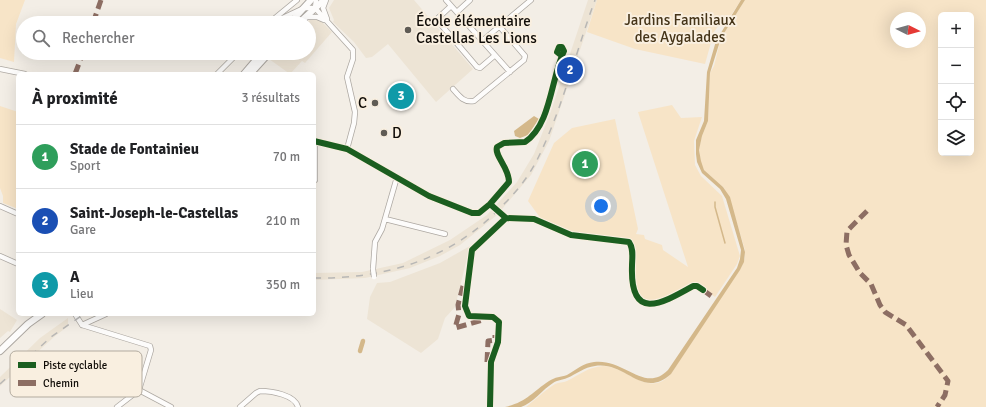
<!DOCTYPE html>
<html lang="fr">
<head>
<meta charset="utf-8">
<style>
  :root { --surface:#fff; --page:#f6f6f6; --text:#202124; --muted:#757577; --line:#e0e0e0; --accent:#5f5b55 }
  body { margin:0; font-family:Signika,sans-serif; background:var(--page); color:var(--text) }
  .controls { position:absolute; right:12px; top:12px; display:grid; overflow:hidden; border-radius:6px; box-shadow:0 4px 16px #0002 }
  .controls button { width:36px; height:36px; display:grid; place-items:center; padding:0; border:0; border-bottom:1px solid var(--line); background:var(--surface); color:var(--text); font:20px sans-serif }
  .compass { position:absolute; left:890px; top:12px; width:36px; height:36px; border-radius:50%; background:var(--surface); box-shadow:0 4px 16px #0002; rotate:96deg }
  .you { position:absolute; left:601px; top:206px; width:14px; height:14px; margin:-10px; border:3px solid #fff; border-radius:50%; background:#1a73e8; box-shadow:0 0 0 6px #1a73e833 }
  .badge { display:grid; place-items:center; width:26px; height:26px; border-radius:50%; background:var(--accent); color:#fff; font-size:13px; font-weight:700 }
  .pin { position:absolute; translate:-50% -50%; border:2px solid #fff; box-shadow:0 1px 4px #0006 }
  .list { margin:0; padding:0; list-style:none }
  h2 { display:flex; justify-content:space-between; align-items:center; height:52px; margin:0; padding:0 16px; font-size:17px }
  h2 small { font-size:13px; font-weight:400; color:var(--muted) }
  .list li { display:grid; grid-template-columns:26px 1fr auto; gap:12px; align-items:center; box-sizing:border-box; height:64px; padding:0 16px; border-top:1px solid var(--line) }
  .list b { display:block; font-size:15px; white-space:nowrap }
  .list p { margin:0; font-size:13px; white-space:nowrap; color:var(--muted) }
  .list em { font-size:13px; font-style:normal; color:var(--muted) }
  .icon { flex:none; width:22px; height:22px; fill:none; stroke:currentColor; stroke-width:2; stroke-linecap:round; stroke-linejoin:round }
  .map { position:relative; flex:none; width:986px; height:407px; overflow:hidden }
  .search { position:absolute; background:var(--surface); box-shadow:0 4px 16px #0002; left:16px; top:16px; width:300px; height:44px; display:flex; align-items:center; gap:10px; box-sizing:border-box; padding:0 14px; border-radius:22px; color:var(--muted); font-size:15px }
  .panel { position:absolute; background:var(--surface); box-shadow:0 4px 16px #0002; left:16px; top:72px; width:300px; height:244px; border-radius:6px }
  .map>svg:first-child { display:block }
  .built { fill:#ede4d5 }
  .green { fill:#f7e4c7; fill-rule:evenodd }
  .water { fill:#d4b88a }
  .lines { fill:none; stroke-linecap:round; stroke-linejoin:round }
  .stream { stroke:#d4b88a; stroke-width:1.5 }
  .canal { stroke:#d4b88a; stroke-width:4.5 }
  .minor-casing { stroke:#ada8a2; stroke-width:6 }
  .secondary-casing { stroke:#ada8a2; stroke-width:8 }
  .minor { stroke:#fdfcfb; stroke-width:4.5 }
  .secondary { stroke:#fdfcfb; stroke-width:6 }
  .rail { stroke:#b8b7b5; stroke-width:1.5; stroke-dasharray:7 7; stroke-linecap:butt }
  .minor-bridge-casing { stroke:#ada8a2; stroke-width:6; stroke-linecap:butt }
  .minor-bridge { stroke:#fdfcfb; stroke-width:4.5 }
  .quiet { stroke:#8d6e63; stroke-width:5; stroke-dasharray:10 5; stroke-linecap:butt }
  .cycleway-casing { stroke:#f9efe0; stroke-width:8 }
  .cycleway { stroke:#1b5e20; stroke-width:6 }
  .poi-dot { fill:#5f5b55; stroke:#f9efe0; stroke-width:1.5 }
  .labels { text-anchor:middle; dominant-baseline:central; stroke-width:4; stroke-linejoin:round; paint-order:stroke }
  .park-label { font-size:15px; fill:#453418; stroke:#f9efe0 }
  .poi-label { font-size:15px; fill:#100c07; stroke:#f9efe0; text-anchor:start }
  .key { fill:#f9efe0; stroke:#b3ab9f; stroke-width:1 }
  .key-label { font-size:11px; fill:#100c07 }
</style>
</head>
<body>
<div class="map">
<svg width="986" height="407" viewBox="0 0 986 407">
  <rect width="100%" height="100%" fill="#f3eee6"/>
  <path class="built" d="M334,0H414L473,69L436,102L388,44L372,57L366,58L354,42L333,22L334,20L329,8Z
    M588,0H597L549,141L531,175L497,215L460,245L440,256L410,268L365,278L314,280V273L362,272L403,263L450,240L487,215L517,182L534,154L551,111Z
    M311,19H316L321,21L332,32L305,63L302,61L290,74L269,59L276,53H309V23H306Z
    M470,246L455,307L445,318L438,339L421,353L367,319L370,297L377,283L390,282L440,263Z
    M0,309L17,320L10,332L8,331L0,338Z
    M68,318V326L54,337L0,386V377L40,338Z"/>
  <path class="green" d="M0,0H25L16,24L14,62L0,58Z
    M597,0H741L726,23L722,21L714,32L705,64L635,49L587,32Z
    M745,0H986V407H526C535,400 545,390 555,384C559,382 563,383 567,381C579,375 588,367 603,366C627,366 651,401 672,372L742,266L745,258V250L729,197L724,188L704,170L701,163L699,149L702,136L708,121L710,73L714,66L721,38ZM941,15H971V153H941ZM896,18H920V42H896Z
    M672,105L681,118L702,117L694,141L695,165L701,176L722,196L740,256L737,264L715,297L696,284C679,293 637,319 634,283C633,271 635,258 634,246L630,241L567,233L544,223L528,201L554,143L572,128L615,119L638,229L636,234L644,235L645,239L662,245L663,250L688,267L638,112Z
    M0,106L18,112V209L3,203V196L0,188Z"/>
  <path class="water" d="M741,0H745L721,38L710,73L708,121L702,136L699,150L701,161L704,170L723,187L730,197L745,252L744,262L740,270L671,374C642,400 626,361 595,366C584,367 577,374 567,378C562,380 557,380 553,383C543,389 532,404 521,407C516,407 510,407 505,407C527,402 532,392 549,381C555,377 561,377 567,375C576,370 583,363 594,362C624,358 645,394 668,370L737,268L740,259L741,250L726,199L720,189L702,173L697,162L696,154V140L704,121L707,72L716,41Z
    M534,116L539,119L528,135L520,138L515,136L514,131Z"/>
  <g class="lines">
    <path class="stream" d="M715,202V207L725,243"/>
    <path class="canal" d="M360,351L363,341"/>
    <defs>
      <path id="minor" d="M326,0L323,8L327,19
        M446,0L510,72
        M451,6L438,18L437,20L477,67L480,68L494,56
        M315,8L353,50V59L347,77L355,112L354,123L347,149
        M315,8L316,0
        M457,12L470,0
        M305,17H317L324,20
        M269,23L297,0
        M272,23L304,8H315
        M482,41L531,0
        M0,69L25,74
        M217,74L238,53
        M453,89C459,96 464,103 474,101L524,60L525,56L500,27
        M314,141L347,149L429,196L472,213H479L490,204L509,182C509,167 494,156 497,147L504,143L525,142C551,125 551,78 564,51L562,47H559L557,52L562,56
        M315,141V180
        M0,206L18,214
        M500,213L506,218L534,219L571,235L629,242C634,249 632,258 632,266C630,322 661,304 693,286H697L703,290
        M385,219L445,234
        M0,256L18,264
        M373,269L375,242L382,229L397,177
        M75,314L82,325
        M82,325L150,346L151,350L139,390L171,407
        M82,325L106,314
        M117,407L139,390
        M240,407L256,393L260,391C272,391 295,395 298,407
        M490,407L491,362L498,342L499,322L493,317L469,316L465,306L472,250L506,218"/>
      <path id="secondary" d="M290,23L311,0
        M299,23L324,0
        M244,74L262,53
        M250,74L269,53
        M0,351L28,324L42,314"/>
    </defs>
    <use href="#minor" class="minor-casing"/>
    <use href="#secondary" class="secondary-casing"/>
    <use href="#minor" class="minor"/>
    <use href="#secondary" class="secondary"/>
    <path class="rail" d="M314,278C388,279 454,258 505,203C517,191 528,177 536,162C562,111 575,54 595,0
      M0,384L51,337L84,314"/>
    <defs>
      <path id="minor-bridge" d="M492,205L500,213
        M373,269L374,277"/>
    </defs>
    <use href="#minor-bridge" class="minor-bridge-casing"/>
    <use href="#minor-bridge" class="minor-bridge"/>
    <path class="quiet" d="M93,23L101,0
      M75,74L83,53
      M867,211L847,231L846,245L849,255L860,273L871,284L880,305L885,312L906,325L948,381L945,395L937,407
      M463,286L458,305L459,314L455,328L483,320
      M703,290L714,298
      M487,362L488,341L495,340V335"/>
    <defs>
      <path id="cycleway" d="M314,141L347,149L429,196L472,213H479L490,204L509,182C509,167 494,156 497,147L504,143L525,142C551,125 551,78 564,51L562,47H559L557,52L562,56
        M490,204L506,218L534,219L571,235L629,242C634,249 632,258 632,266C630,322 661,304 693,286H697L703,290
        M490,407L491,362L498,342L499,322L493,317L469,316L465,306L472,250L506,218"/>
    </defs>
    <use href="#cycleway" class="cycleway-casing"/>
    <use href="#cycleway" class="cycleway"/>
  </g>
  <g class="poi-dot">
    <circle cx="408" cy="30" r="4"/>
    <circle cx="375" cy="103" r="4"/>
    <circle cx="384" cy="133" r="4"/>
  </g>
  <g class="labels">
    <g class="park-label">
      <text x="680" y="20">Jardins Familiaux<tspan x="680" dy="17">des Aygalades</tspan></text>
    </g>
    <g class="poi-label">
      <text x="416" y="21">École élémentaire<tspan x="416" dy="17">Castellas Les Lions</tspan></text>
      <text x="367" y="103" text-anchor="end">C</text>
      <text x="392" y="133">D</text>
    </g>
  </g>
  <rect x="10" y="351" width="132" height="46" rx="6" class="key"/>
  <rect x="18" y="362" width="18" height="6" fill="#1b5e20"/>
  <rect x="18" y="380" width="18" height="6" fill="#8d6e63"/>
  <g class="key-label">
    <text x="43" y="369">Piste cyclable</text>
    <text x="43" y="387">Chemin</text>
  </g>
</svg>
<div class="controls">
<button>+</button>
<button>−</button>
<button><svg class="icon" aria-label="locate" viewBox="0 0 24 24"><circle cx="12" cy="12" r="6"/><path d="M12 2v4M12 18v4M2 12h4M18 12h4"/></svg></button>
<button><svg class="icon" aria-label="layers" viewBox="0 0 24 24"><path d="M12 4l9 5-9 5-9-5zM3 14l9 5 9-5"/></svg></button>
</div>
<svg class="compass" viewBox="-18 -18 36 36"><path d="M0-13l5 13h-10z" fill="#e53935"/><path d="M0 13l5-13h-10z" fill="#757577"/></svg>
<div class="you"></div>
<div class="pin badge" style="left:585px;top:164px;background:#2e9e5b">1</div>
<div class="pin badge" style="left:570px;top:70px;background:#1a4fb4">2</div>
<div class="pin badge" style="left:401px;top:96px;background:#0f9aa8">3</div>
<div class="search"><svg class="icon" aria-label="search" viewBox="0 0 24 24"><circle cx="10" cy="10" r="6"/><path d="M15 15l6 6"/></svg>Rechercher</div>
<section class="panel">
<h2>À proximité<small>3 résultats</small></h2>
<ul class="list">
<li><span class="badge" style="background:#2e9e5b">1</span><div><b>Stade de Fontainieu</b><p>Sport</p></div><em>70 m</em></li>
<li><span class="badge" style="background:#1a4fb4">2</span><div><b>Saint-Joseph-le-Castellas</b><p>Gare</p></div><em>210 m</em></li>
<li><span class="badge" style="background:#0f9aa8">3</span><div><b>A</b><p>Lieu</p></div><em>350 m</em></li>
</ul>
</section>
</div>
</body>
</html>
